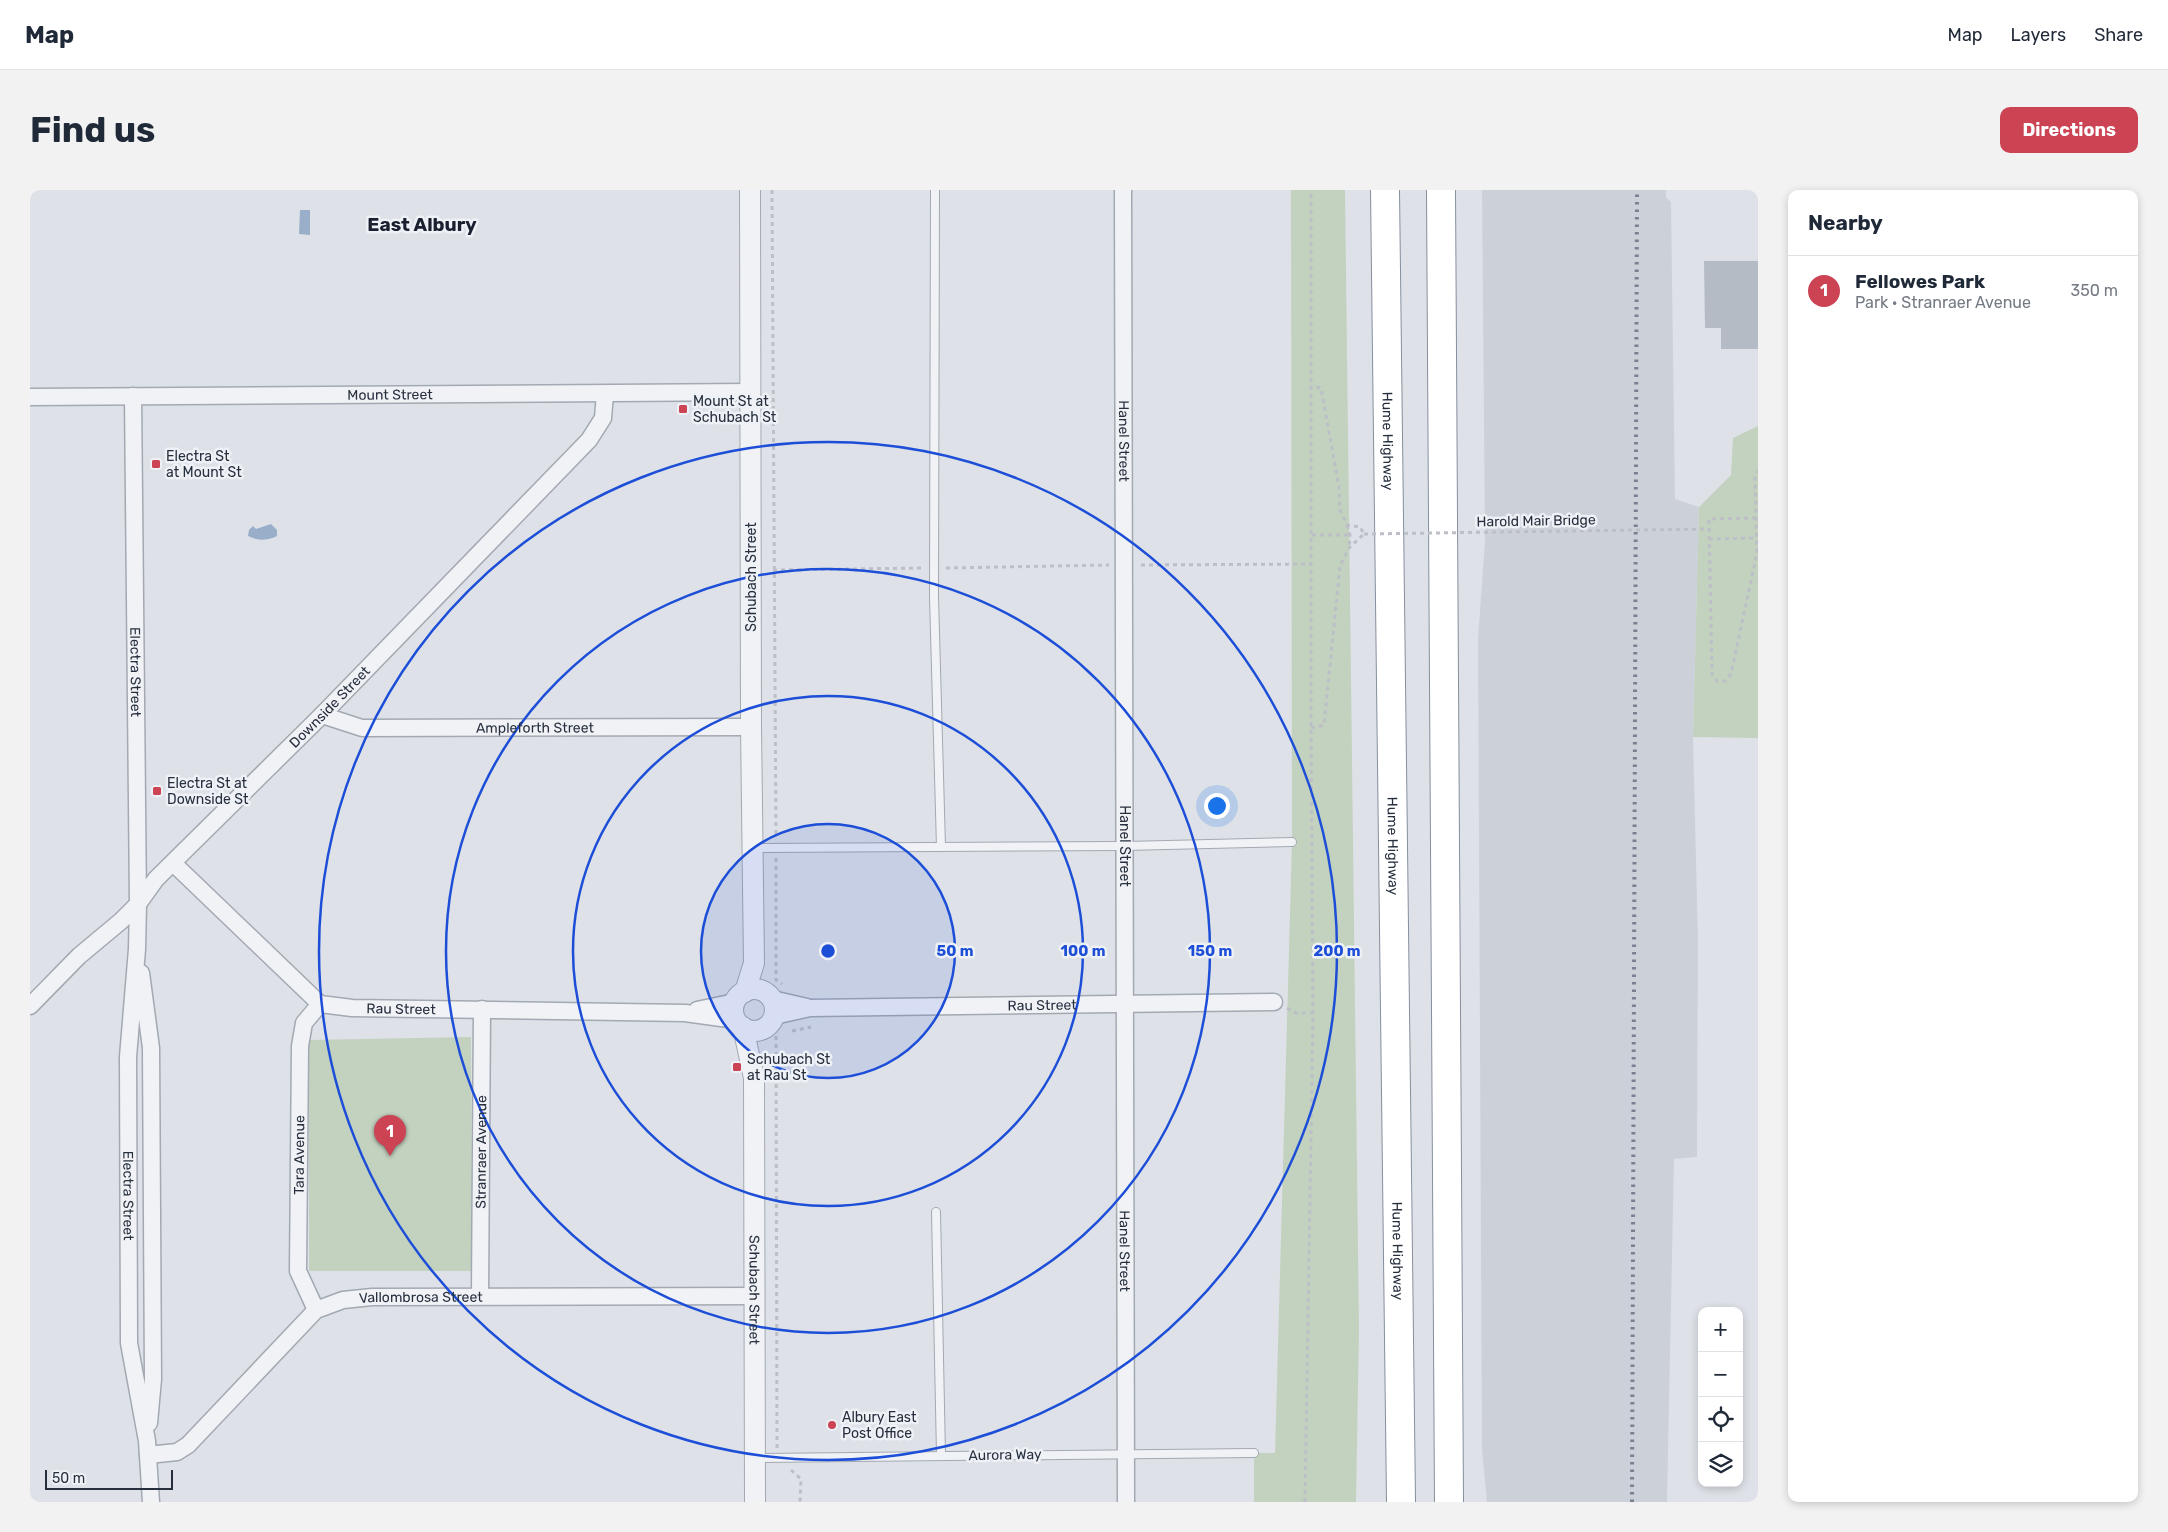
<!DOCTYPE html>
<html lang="en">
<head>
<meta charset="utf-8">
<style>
  :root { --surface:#fff; --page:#f2f2f3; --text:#1f2937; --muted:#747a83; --line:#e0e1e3; --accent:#cc4354 }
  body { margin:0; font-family:Rubik,sans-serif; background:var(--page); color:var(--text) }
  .controls { position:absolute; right:15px; bottom:15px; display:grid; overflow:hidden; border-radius:10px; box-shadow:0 2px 8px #0003 }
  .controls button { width:45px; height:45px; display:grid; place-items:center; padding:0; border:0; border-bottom:1px solid var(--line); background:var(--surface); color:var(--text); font:25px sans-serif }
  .scale { position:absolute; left:15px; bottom:12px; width:128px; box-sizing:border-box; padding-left:5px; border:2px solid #272f3e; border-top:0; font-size:14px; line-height:18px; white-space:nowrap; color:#272f3e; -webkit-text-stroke:4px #eef1f5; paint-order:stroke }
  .you { position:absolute; left:1186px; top:615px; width:18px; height:18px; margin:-12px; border:4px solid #fff; border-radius:50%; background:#1a73e8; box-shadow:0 0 0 8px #1a73e833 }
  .badge { display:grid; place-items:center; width:32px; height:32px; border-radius:50%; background:var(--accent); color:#fff; font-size:16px; font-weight:700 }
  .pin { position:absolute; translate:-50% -41px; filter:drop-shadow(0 1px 2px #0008) }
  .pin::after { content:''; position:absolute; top:26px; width:18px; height:15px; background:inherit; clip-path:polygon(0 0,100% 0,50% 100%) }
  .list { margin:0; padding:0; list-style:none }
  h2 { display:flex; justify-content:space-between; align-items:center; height:65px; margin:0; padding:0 20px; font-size:21px }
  h2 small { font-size:16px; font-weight:400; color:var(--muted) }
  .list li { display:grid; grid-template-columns:32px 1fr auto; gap:15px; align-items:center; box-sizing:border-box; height:70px; padding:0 20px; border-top:1px solid var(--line) }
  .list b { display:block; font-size:19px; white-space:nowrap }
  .list p { margin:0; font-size:16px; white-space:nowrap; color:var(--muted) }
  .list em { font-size:16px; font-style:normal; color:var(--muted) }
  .icon { flex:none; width:28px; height:28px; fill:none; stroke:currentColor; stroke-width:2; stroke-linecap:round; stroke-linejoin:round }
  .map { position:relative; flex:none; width:1728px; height:1312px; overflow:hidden; border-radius:10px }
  header { display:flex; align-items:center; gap:30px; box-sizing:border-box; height:70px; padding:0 25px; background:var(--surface); border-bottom:1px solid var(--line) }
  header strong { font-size:24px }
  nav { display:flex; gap:28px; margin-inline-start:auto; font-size:18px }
  .intro { display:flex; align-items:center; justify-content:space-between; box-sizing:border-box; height:120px; padding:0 30px }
  h1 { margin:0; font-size:35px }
  .button { padding:12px 22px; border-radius:10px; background:var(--accent); color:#fff; font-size:18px; font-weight:700 }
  main { display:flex; gap:30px; padding:0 30px }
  aside { flex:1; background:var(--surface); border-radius:10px; box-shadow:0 2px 8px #0003 }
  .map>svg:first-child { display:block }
  .built { fill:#ccd1d9 }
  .green { fill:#c3d1bf }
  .water { fill:#99aec8 }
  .building { fill:#b5bbc4 }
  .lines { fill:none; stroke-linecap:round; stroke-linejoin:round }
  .service-casing { stroke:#a3a9b2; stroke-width:10 }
  .minor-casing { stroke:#a3a9b2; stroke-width:19 }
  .tertiary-casing { stroke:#a3a9b2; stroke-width:22 }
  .motorway-casing { stroke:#868f9e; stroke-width:30 }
  .path { stroke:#bcbfc6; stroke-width:3; stroke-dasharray:4 4; stroke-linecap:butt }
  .service { stroke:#f1f2f6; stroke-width:8 }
  .minor { stroke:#f1f2f6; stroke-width:16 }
  .tertiary { stroke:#f1f2f6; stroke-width:20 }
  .motorway { stroke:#fff; stroke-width:28 }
  .rail { stroke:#788191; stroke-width:4; stroke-dasharray:2.5 5; stroke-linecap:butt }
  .path-bridge { stroke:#bcbfc6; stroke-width:3; stroke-dasharray:4 4; stroke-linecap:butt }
  .ring { fill:none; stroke:#1d4ed8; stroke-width:2.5 }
  .poi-dot { fill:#cc4354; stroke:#eef1f5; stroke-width:2 }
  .labels { text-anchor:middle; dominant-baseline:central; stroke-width:5; stroke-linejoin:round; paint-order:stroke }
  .street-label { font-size:14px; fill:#272f3e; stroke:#eef1f5 }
  .poi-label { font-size:14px; fill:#272f3e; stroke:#eef1f5; text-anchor:start }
  .district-label { font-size:19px; font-weight:bold; fill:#1a202f; stroke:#eef1f5 }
  .centre { fill:#1d4ed8; stroke:#eef1f5; stroke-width:2.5 }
  .ring-label { font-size:15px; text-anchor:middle; font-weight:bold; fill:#1d4ed8; stroke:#eef1f5; stroke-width:5; stroke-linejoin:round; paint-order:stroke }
</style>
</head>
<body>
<header>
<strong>Map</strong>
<nav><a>Map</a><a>Layers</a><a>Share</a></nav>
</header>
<div class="intro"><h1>Find us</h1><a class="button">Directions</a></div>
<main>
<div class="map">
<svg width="1728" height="1312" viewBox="0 0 1728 1312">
  <rect width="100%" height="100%" fill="#dee2e8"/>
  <path class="built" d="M1452,0H1636V7L1641,12L1645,309L1669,317L1663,547L1668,751L1667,967L1644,969L1637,1312H1457L1452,1260L1448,449L1455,351Z"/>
  <path class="green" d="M1261,0H1315L1329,1140L1326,1312H1224V1263H1245L1262,652Z
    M1728,236V548L1663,547L1669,317L1701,285L1703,248Z
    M441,847L442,1081H279V850Z"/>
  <path class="water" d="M270,20H280V45L269,44Z
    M241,334L247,340V346C237,351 228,351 218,346L219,340L223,336L226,339Z"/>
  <path class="building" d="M1674,71H1728V159H1691V138H1675Z"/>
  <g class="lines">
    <defs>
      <path id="service" d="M905,0L904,407L911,657
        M724,658L1095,656L1262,652
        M906,1022L911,1265
        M726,1268L1224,1263"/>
      <g id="minor">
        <path id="s1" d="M1093,0C1096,437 1093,875 1096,1312"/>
        <path id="s2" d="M103,206L108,714L107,759L98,867L99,1153L117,1251L121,1312"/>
        <path id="s3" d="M0,207L721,202"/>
        <path id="s4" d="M292,525L332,538L721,537"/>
        <path id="s5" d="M143,673L290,814L322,818L655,823L706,830"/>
        <path d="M111,783L121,858L123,1189L119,1233"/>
        <path d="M742,809L777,817"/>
        <path id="s6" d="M0,816L49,766L91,731L108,714L126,689L292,525L559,250L573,228L575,204"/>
        <path d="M667,820L705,812"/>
        <path id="s7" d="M744,826L780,818L1244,812"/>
        <path id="s8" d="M450,1106L452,819"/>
        <path id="s9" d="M286,1120L268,1081L270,856L274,833L290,814"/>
        <path id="s10" d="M118,1265L147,1262L158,1255L286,1120L313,1110L342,1107L725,1106"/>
      </g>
      <g id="tertiary">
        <circle cx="724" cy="820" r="21"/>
        <path d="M715,802L724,773L721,537L720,0"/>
        <path id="s11" d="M713,837L724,888L725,1312"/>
      </g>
      <g id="motorway">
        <path id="s12" d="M1355,0L1371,1312"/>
        <path d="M1411,0L1419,1312"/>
      </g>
    </defs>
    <use href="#service" class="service-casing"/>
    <use href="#minor" class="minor-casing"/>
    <use href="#tertiary" class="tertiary-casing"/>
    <use href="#motorway" class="motorway-casing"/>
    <path class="path" d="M742,0L746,647
      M1726,328L1679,329L1682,484L1687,491H1695L1701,484L1727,363L1725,288L1728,281
      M1317,335L1320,345L1319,358
      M1282,345H1320
      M1679,349L1726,348
      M1111,375L1282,374
      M916,378L1079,375
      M743,380L894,378
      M1281,538L1294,535L1310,376L1319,358L1334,344L1330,337L1317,335L1310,320L1309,297L1291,198L1281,196
      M746,668V790L752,794
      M1257,818L1266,823H1283
      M762,841L781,837
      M747,1258L746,844L748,843
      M761,1280L771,1289L770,1312
      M1275,1312L1283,823L1281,538V0"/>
    <use href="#service" class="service"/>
    <use href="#minor" class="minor"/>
    <use href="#tertiary" class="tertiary"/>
    <use href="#motorway" class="motorway"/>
    <path class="rail" d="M1602,1312L1607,0"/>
    <path class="path-bridge" d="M1334,344L1678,339"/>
  </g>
  <circle cx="798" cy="761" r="127" fill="#1d4ed8" fill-opacity=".12"/>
  <g class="ring">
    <circle cx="798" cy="761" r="127"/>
    <circle cx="798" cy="761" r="255"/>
    <circle cx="798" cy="761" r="382"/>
    <circle cx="798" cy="761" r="509"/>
  </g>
  <g class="poi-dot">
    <rect x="648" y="214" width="10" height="10" rx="2.5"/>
    <rect x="121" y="269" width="10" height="10" rx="2.5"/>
    <rect x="122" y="596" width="10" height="10" rx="2.5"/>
    <rect x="702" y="872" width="10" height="10" rx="2.5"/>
    <circle cx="802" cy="1235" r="5"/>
  </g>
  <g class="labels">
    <g class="street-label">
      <text stroke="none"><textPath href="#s3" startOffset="360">Mount Street</textPath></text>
      <text stroke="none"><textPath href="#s1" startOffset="251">Hanel Street</textPath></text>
      <text stroke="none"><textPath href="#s12" startOffset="251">Hume Highway</textPath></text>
      <text transform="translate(1506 331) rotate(-1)">Harold Mair Bridge</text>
      <text transform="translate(721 387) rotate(-90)">Schubach Street</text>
      <text stroke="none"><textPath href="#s2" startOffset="276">Electra Street</textPath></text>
      <text stroke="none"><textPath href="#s6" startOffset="424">Downside Street</textPath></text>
      <text stroke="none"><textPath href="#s4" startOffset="215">Ampleforth Street</textPath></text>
      <text stroke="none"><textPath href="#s1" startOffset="656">Hanel Street</textPath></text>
      <text stroke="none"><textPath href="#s12" startOffset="656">Hume Highway</textPath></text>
      <text stroke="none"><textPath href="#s7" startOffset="269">Rau Street</textPath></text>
      <text stroke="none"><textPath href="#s5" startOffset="285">Rau Street</textPath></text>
      <text stroke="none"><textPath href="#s8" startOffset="144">Stranraer Avenue</textPath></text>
      <text stroke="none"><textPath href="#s9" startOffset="159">Tara Avenue</textPath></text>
      <text stroke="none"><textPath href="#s2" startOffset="800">Electra Street</textPath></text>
      <text stroke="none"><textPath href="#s1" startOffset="1061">Hanel Street</textPath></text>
      <text stroke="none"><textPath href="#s12" startOffset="1061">Hume Highway</textPath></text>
      <text stroke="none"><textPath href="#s11" startOffset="264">Schubach Street</textPath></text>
      <text stroke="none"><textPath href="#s10" startOffset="335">Vallombrosa Street</textPath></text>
      <text transform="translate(975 1265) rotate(-1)">Aurora Way</text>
    </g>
    <g class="poi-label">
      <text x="663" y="211">Mount St at<tspan x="663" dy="16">Schubach St</tspan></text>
      <text x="136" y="266">Electra St<tspan x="136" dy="16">at Mount St</tspan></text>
      <text x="137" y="593">Electra St at<tspan x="137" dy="16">Downside St</tspan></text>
      <text x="717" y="869">Schubach St<tspan x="717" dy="16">at Rau St</tspan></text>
      <text x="812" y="1227">Albury East<tspan x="812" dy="16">Post Office</tspan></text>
    </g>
    <g class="district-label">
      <text x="392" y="34">East Albury</text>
    </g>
  </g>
  <circle cx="798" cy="761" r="8" class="centre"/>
  <g class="ring-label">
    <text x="925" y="766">50 m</text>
    <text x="1053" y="766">100 m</text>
    <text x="1180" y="766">150 m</text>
    <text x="1307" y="766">200 m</text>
  </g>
</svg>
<div class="controls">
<button>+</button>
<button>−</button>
<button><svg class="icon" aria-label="locate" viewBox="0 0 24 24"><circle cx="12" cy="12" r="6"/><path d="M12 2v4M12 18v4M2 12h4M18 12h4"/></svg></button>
<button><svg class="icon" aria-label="layers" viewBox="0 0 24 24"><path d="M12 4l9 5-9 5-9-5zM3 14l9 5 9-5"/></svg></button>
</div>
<div class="scale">50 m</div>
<div class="you"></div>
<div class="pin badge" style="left:360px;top:966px">1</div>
</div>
<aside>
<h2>Nearby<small></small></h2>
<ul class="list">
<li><span class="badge">1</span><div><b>Fellowes Park</b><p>Park · Stranraer Avenue</p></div><em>350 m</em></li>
</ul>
</aside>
</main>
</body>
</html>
